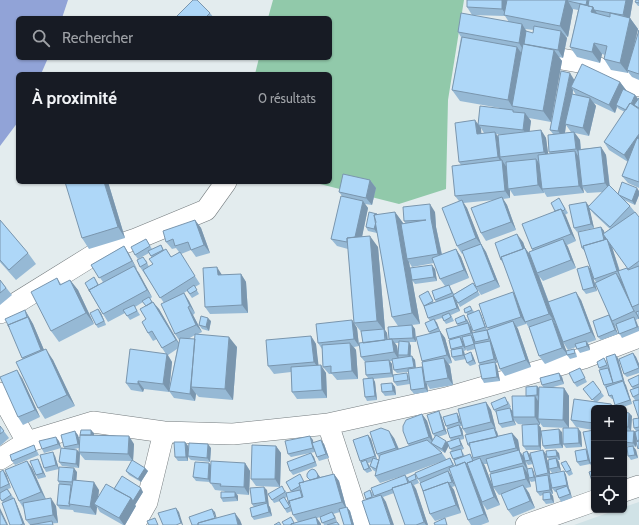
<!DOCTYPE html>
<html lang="fr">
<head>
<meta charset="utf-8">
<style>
  :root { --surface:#171b24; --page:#20242c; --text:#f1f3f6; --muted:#9ea1a6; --line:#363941 }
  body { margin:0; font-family:Cabin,sans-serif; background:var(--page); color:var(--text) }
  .controls { position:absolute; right:12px; bottom:12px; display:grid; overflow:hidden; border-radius:6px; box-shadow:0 1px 3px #0004 }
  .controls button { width:36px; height:36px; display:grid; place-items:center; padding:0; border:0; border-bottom:1px solid var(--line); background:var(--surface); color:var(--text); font:20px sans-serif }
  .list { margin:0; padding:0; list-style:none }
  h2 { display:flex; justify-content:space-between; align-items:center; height:52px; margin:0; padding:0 16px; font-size:17px }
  h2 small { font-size:13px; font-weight:400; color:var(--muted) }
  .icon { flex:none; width:22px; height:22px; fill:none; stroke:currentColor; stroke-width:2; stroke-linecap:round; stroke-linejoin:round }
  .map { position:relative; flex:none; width:639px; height:525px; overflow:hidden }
  .search { position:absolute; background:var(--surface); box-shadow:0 1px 3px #0004; left:16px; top:16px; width:316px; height:44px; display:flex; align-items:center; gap:10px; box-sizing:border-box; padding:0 14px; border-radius:6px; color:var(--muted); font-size:15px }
  .panel { position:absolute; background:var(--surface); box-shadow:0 1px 3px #0004; left:16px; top:72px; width:316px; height:112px; border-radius:6px }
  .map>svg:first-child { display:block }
  .built { fill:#d0e2e6 }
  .green { fill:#91c9aa }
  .water { fill:#91a3d7 }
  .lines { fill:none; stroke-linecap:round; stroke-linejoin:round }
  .minor-casing { stroke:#757c7f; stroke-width:22 }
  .minor { stroke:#fff; stroke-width:21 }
  .wall { fill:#96b9d5; fill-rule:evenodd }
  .shaded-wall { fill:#7a96ae }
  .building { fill:#aed7f8; stroke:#7a96ae }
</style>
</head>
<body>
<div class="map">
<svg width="639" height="525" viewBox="0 0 639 525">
  <rect width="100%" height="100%" fill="#e3ecee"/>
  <path class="built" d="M639,502V525H574L616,510H624V507Z"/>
  <path class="green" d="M273,0H464L448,100L446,189L399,204L312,182H330V74H255L259,58H330V18H268Z"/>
  <path class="water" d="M0,0H68L62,18H18V58H48L41,74H18V122L0,146Z"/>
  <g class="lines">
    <defs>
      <path id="minor" d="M533,54L590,64L639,86
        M0,313L100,251L136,239L206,210L226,182
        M0,393L27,442
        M328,424L361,525
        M0,459L27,442L93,422L164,432L233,434L328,424L446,398L584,358L639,337
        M624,491L639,486
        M134,525L147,502L164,432
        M526,525L594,501"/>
    </defs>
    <use href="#minor" class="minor-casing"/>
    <use href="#minor" class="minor"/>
  </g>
  <path class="wall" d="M467,0H633L630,18L638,29L634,46L639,30V80L632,77L628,72V73L611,70L604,59L605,55L602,54L600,63L577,57L570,47L578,10L573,9V10L568,37L565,36L567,38L563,58L559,57L562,61L551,122L529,118L531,121L529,132L541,130L546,138L548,154H551L549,152L553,134L550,130L575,80L620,82L626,90H625L635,95L638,99L637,101L639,98V188L628,183L622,176L628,162L609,150L604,142L625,112L619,109L617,107L615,113L594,103L596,106L589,136L575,133L580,140L581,149L601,147L606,155L610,187L618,194L639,191V195L635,205L624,200L630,206L639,217V319V318L636,320L639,328V331L622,338L614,324L618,334L601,340L598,337L609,315L596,282L594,279L585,252L582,248L601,227L604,231V233L610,229L594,214L589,208L594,228L577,232L574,228L589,206L603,192L587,193L583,188L584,193L547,197L544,192V193L514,196L510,190V198L503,199L507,205L516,230L486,241L481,233L494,200L463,203L467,208L481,244L486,252L500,287L481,295L476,287L463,253L462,254L457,246L459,201L455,196L461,165L459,162L478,125L500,108L460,101L452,90L461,37L458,32L509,22L505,16L472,15L467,7ZM525,29L534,30L533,33L527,32ZM573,90L576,95L573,94ZM566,125L571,132H573L565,133ZM481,128L484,133H488L481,134ZM496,134L503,135L498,137ZM605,237L611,245L629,270L627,268L620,271L612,247L606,239Z
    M639,0V6H638L635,2Z
    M210,13L214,18H175Z
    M370,180L376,188L372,205L365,204L368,208L362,236L378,247L385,330L387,333L388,340L389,339L398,326L392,317L377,231V233L368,231L366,227L378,215L395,212L403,223V224H406L404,221L435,212L436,227L442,254L456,249L461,257L469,278L449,286L451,289L454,294L473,283L480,295L460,307L455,297L454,298L456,300L460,311L451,315L454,321L446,324L442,318L435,320L437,323L440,331L445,338L452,363L448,364L450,366L453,385L430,389L427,384L428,392L414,394L411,390L410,384L397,386L394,382L409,375L408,372L397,373L394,370L393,361H390L392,364L393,377L373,379L375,382L377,400L367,401L365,397L368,378L366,375L365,362L361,357L363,343L362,333L354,323L348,249L337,246L331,239L342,196L339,192ZM409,262L412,267L434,263L440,279L445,286L435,300L436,302L434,303L428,291L424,306L428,318L430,321L429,332L430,333L422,361V368H416L415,360L411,357V346L409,342H416L415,329L412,325L420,324L412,280L415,284L437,281L435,269L410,268ZM395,343H399L398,352L397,346Z
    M108,182L125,238L89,249L82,238Z
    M559,198L568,213L565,215L576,241L567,245L568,247L576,268L543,281L539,276L549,302L581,300L596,340L587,343L589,345L590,350L580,353L576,347L568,350L563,342L562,339L566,351L576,353L577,357L570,359L567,355L545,364L539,356L529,328L526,323V324L517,327L518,329L531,367L505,376L500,369L495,354L497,363H495L497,366L500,381L484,383L482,379L480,365L479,363L475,349L467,351L465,347L463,340H462L466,350L464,351L465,355L471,352L473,356L476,364L470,366L467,363L466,359L455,361L452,357L450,340L449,339L458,326L457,324L467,319L471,327L473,333H475L468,316L464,309L473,310L474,312L479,310L481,314L487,330L489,329L487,328L516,298L504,265L501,260L523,242L525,248L531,256L532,250V249L555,211Z
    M0,220L28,253L36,264L16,280L0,262Z
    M195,220L201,228L210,253L196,257L191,250L181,254L200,284L195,287L199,294L192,298L187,291L184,293L189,301L195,313L193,315L202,332L198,334L237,347L233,400L199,397L196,394L195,401L174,398L169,391V392L144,389L143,392L131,390L126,383L166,354L162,348L157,339L153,341L148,333L146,319V306L143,302L135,307L140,315L130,320L125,313L108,322L103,314L92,296L90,292L94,277L99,285L103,282L91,265L124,246L129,254L137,269H136L152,297L150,299L152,302L159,309L179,343V340L175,334L164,303L140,267L146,260L149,267L153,264L152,258L149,253L138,259L135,255L146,239L152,249L161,245L164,250L172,257L179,252L176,248L172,249L166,242ZM195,335V339H188ZM177,349L169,391L172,362L168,355Z
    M588,266L591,270L597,291L586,294L583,290Z
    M241,274L246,282L248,313L210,314L205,307L222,275Z
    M57,278L61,284L70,280L78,290L94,324L59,342L51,331Z
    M0,280L12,295L0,305Z
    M98,309L101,313L106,325L98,328L96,325Z
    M25,310L33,324L44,350L53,360L75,406L45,419L38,408L22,358Z
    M352,320L357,328L359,346L354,347L356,350L358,379L337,380L332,374H329L323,367L322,349L318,343Z
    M211,321L209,331L202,329L199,325Z
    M311,336L316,344L318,366L326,373L327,398L297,399L292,392L291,372L274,374L268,366Z
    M633,353L636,357L639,364V373L627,377L624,374Z
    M604,358L608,365L618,358L625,384L632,404L620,408H617L615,405L613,399H612L609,396L607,389H606L604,385L601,370L599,368Z
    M582,372L587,382L577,387L574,383Z
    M559,373L562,377L564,384L550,388H564L569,396V428L543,427L540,423V425H538L541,428V450H526L523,446L528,425L518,424L514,420L516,425L502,428L499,424L497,414L494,410L508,401L511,407L508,409L510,408L513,412L527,396L537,386L539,389L544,388L542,385Z
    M639,375V449L638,442L637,439L636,447L633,446L636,450L638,458L631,460L628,456L631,446H624V412L629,413L632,416L631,431H636L634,428L639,418L635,400L633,397V389L632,387Z
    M22,378L40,417L23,425L18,417Z
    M392,383L395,387L396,395L385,396L382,392Z
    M583,389L601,392L604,396L597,402L611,404L614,408H594V469L590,464L580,466L577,462L587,451L593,430L576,427L571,420L594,401Z
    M486,402L491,410L496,430L497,432L498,436L512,433L518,440L520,452L524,456L527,451L530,455L533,464L528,465L526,462L528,469L536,477V476L546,454L550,474L564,471L566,475L569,489L572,498L561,502L559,498L557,492H555L552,488L551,483L553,494H551L553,496L554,503L546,504L543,500V495L540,496L537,492L536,481L531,482L529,479L531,487L526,488L529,493L535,508L513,517L508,510L502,494L499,495L493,487L491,474L487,464H484L500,505L487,510L483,504L489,522L481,525H471L468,520L450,471L449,472L451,475L455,486L452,487L454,490L461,513L435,521L430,514L420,482L418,479L440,462L405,475L408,478L415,474L419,483L414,485L416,489L428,525H405L394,493L383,497L386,502L366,500V499L370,490L373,494L374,497H375L374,496L405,475L380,483L375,476L376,472L373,470L370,466L372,462L368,463L372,471L367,473L364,470L360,461L368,435L371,439L377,459L379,460V458L377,454L394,438L399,449L409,446L408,444L422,414L427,421L433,440L435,437L433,434L441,415L447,434L438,437L447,442L451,441L450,438L448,429L446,426L457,413L459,417L462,426H460L462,429L464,439L460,440L464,449L461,450L465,456L473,458L471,449L468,445L467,435L463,429ZM449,445L452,452L453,459L456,466H455L450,458L447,460L442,453L436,448L445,453Z
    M0,426L9,438L0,446Z
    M562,432L563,448L545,449L543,446Z
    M581,432L582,447L566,448L563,444Z
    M94,433V436L134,444L133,461L145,468L148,471L141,482L129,475L126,471L132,461L85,460L80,454L79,468L62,466L59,462L61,448L44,453L42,449L59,441L61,448L65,449L64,447L78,435L80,443ZM79,448V452L74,449Z
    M313,440V443L324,444L329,458L319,461L317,457L315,452L291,457L288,454Z
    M185,442L188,446V456L211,448L210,462L191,460L188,457V461H178L175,457Z
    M276,446L281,453L280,487L256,486L251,479Z
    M36,449L39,455L15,465L12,461Z
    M311,453L314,457L317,466L293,475L290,471Z
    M559,453L560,460H558L559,462L561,471L552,473L549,469V459L547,457Z
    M55,456L59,469L46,472L44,468Z
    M27,461L32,468L46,499L56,506L58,523L30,525L26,520L24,509L19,501Z
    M40,463L46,477L38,479L36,475Z
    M209,463L211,465L245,463L250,471L249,495L237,494L238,496V501L223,502L221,498L225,492L224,491L215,490L210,482L196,481L193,477Z
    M569,465L573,474L569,476L566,472Z
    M0,472L6,474L11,488L8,489L16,502L25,525H10L3,502L0,498Z
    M77,472L76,480L99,490L98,498L114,489L143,492L135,505L136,506L125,525H123L100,512L97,507L96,515L74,512L73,510L60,509L57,505L60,485L58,481Z
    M317,473L320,477L334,474L339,481L346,507L350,511L354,525H344L340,512L333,514L337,522L340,525H324L320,517L317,518L321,524L295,523L298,522L293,515L292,511L287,513L280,501L274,503L272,500L285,490L287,493L292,492L286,482L305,481L309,480ZM287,497L289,504L291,506L292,510L285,498Z
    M267,490L268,506L270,507L272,516L254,520L252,517L254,507L252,504Z"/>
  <path class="shaded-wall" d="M502,0H508L507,16L502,9Z
    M565,0H568V1L573,10L568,37L560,26Z
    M587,0H594L589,9L586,5Z
    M626,0H633L629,23L623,15Z
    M593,7L600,18L591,12Z
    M630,18L638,29L628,70H627L628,72V73L620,63Z
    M522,24L527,32L524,51L519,43Z
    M561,31L567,38L563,58L558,50Z
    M594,43L602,54L600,63L592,52Z
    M517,47L525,58L512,106L515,111L508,100Z
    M554,50L562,61L551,122L543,111Z
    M570,73L575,81L571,87L573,90L566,124H565L566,125L564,139L558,131Z
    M620,82L626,90L618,106L616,105L617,107L615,113L609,105Z
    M635,95L638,99L631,114L629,111Z
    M590,98L596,106L589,136L583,128Z
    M525,113L531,121L529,137L523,130Z
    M475,120L481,128L482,142L477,134Z
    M541,130L546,138L549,160L544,152Z
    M495,132L500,140V157L507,168L508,189L510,190V198L505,191L502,164L498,157Z
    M574,132L580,140L581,156L576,149Z
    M639,134V149L629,163L624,155Z
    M601,147L606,155L610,191L605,183Z
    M575,151L580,159L582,186L583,188L584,193L579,186Z
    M536,159L541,166L542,189L544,193L538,185Z
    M370,180L376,188L372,205L366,198Z
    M104,182H108L125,238L118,227Z
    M637,188L639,191V195L635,205L632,201Z
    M502,197L507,205L516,230L511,222Z
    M462,200L467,208L482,246L476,238Z
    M363,201L368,208L360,247L354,240Z
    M586,202L589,206L594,228L591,224Z
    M430,204L435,212L436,227L443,261L438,254L431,219Z
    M561,209L566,216L576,241L571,234Z
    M395,212L403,223L409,259H407L409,262L420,324L412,313Z
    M377,214L380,218L377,233L374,229Z
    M195,220L201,228L210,253L204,245Z
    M601,227L604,231L608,246L605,242Z
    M517,234L523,242L529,259L524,251Z
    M370,236L378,247L385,330L387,333L388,345L386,341L384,330L377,321Z
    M563,239L568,247L576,268L571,260Z
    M607,239L612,247L622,279L617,271Z
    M481,244L486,252L500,287L495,280Z
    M124,246L129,254L137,269L132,261Z
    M525,248L533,259L537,273L539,276L557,325L549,314Z
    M456,249L461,257L469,278L464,270Z
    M432,265L435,269L437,281L434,277Z
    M134,266L139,273L152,297L147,290Z
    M588,266L591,270L597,291L594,287Z
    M217,267L222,275H218Z
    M616,273L622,281L632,307L636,313L639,318L634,311Z
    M241,274L246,282L248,313L242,305Z
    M70,280L78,290L94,324L86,313Z
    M449,285L455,297L452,293Z
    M513,292L518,300L526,324L521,317Z
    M576,292L581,300L596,340L591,332Z
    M184,293L189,301L195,313L190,306Z
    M453,296L456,300L460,311L457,308Z
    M153,302L159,309L181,347L176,340Z
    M188,307L193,315L202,332L196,325Z
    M98,309L101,313L106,325Z
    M25,310L33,324L47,357L41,350Z
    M479,310L481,314L487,331L485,327Z
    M464,315L471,327L474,337L471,333L469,324L466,321Z
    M634,317L636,321L639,329L637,327Z
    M208,318L211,321L209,331L206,327Z
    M434,319L437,323L440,331L445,338L452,363L447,355L440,332L438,328Z
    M552,319L557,326L568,355L562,348Z
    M352,320L357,328L359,346L354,339Z
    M513,321L518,329L531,367L526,360Z
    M612,321L614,324L618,334L615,330Z
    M412,325L415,329L416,342L413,338Z
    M471,335L474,339L476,348L474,344Z
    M311,336L316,344L319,369L314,362Z
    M229,337L237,347L233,400L225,389Z
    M460,337L463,341L466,350L463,346Z
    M195,339L191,387L196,394L195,401L190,394Z
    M392,339L397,346L399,360L394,352Z
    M490,341L493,345L497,363L494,359Z
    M586,341L589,345L590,350L587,346Z
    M409,342L411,346L410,359L408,355Z
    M350,343L356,350L358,379L352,371Z
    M462,348L464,352L466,359L463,355Z
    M46,349L53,360L75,406L67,395Z
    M471,352L473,356L476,364L473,360Z
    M633,353L636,357L639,364V367Z
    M167,354L172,362L169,392L163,384Z
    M615,354L618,358L625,384L623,380Z
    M412,356L415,360L416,371L414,367Z
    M444,358L450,366L453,385L448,378Z
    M389,360L392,364L393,377L391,373Z
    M495,362L497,366L500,381L497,377Z
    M321,365L326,373L327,398L322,390Z
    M422,367L424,370L425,382L427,384L428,392L425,388Z
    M608,368L611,371L613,383L615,386L613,383Z
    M17,370L22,378L40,417L35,410Z
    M559,373L562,377L564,384L561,380Z
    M373,378L375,382L377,400L375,396Z
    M138,381L144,389L143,392L138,384Z
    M623,381L626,385L632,404L630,400Z
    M392,383L395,387L396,395L393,391Z
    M537,386L540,390V399L537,395Z
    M564,388L569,396V428L563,420Z
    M535,396L540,404L538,419L540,423V425L535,417Z
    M486,402L491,410L496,430L491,422Z
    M611,404L614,408H611Z
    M510,408L513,412V417L514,420L516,425L513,421Z
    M439,411L441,415L447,434L444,430Z
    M457,413L459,417L462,426L459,422Z
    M629,413L632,416L631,431L628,427Z
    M422,414L427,421L434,444L429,437Z
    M538,424L541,428V450L539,446Z
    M459,425L462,429L464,439L462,435Z
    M494,428L497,432L500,442L497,438Z
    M578,428L581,432L582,447L579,443Z
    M559,429L562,432L563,448L560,444Z
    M91,430L94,433V440L91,437Z
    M75,431L78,435L81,448L78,444Z
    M389,431L394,438L401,455L396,448Z
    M634,431L637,435L636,447L633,443Z
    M512,433L518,440L520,452L524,457L528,471L523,463L520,454L516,448Z
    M368,435L371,439L377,460L375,456Z
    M129,436L134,444L133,461L128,454Z
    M310,436L313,440L315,452L313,448Z
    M56,437L59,441L61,448L58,444Z
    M459,438L461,442L464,449L461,445Z
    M321,440L324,444L329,458L326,454Z
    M446,441L449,445L445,453L442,449Z
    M185,442L188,446V461L186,457Z
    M208,444L211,448L210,462L207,458Z
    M276,446L281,453L280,487L275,479Z
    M633,446L636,450L638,458L635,455Z
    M586,449L588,453L590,464L588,460Z
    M77,450L80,453L79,468L76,464Z
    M543,450L546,454L551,477L548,473Z
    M556,450L559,453L560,460L557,456Z
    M527,451L530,455L533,464L530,460Z
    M53,452L55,456L59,469L56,465Z
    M311,453L314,457L317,466L315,462Z
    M480,458L485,466L500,505L494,497Z
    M556,458L559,462L561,471L558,467Z
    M38,459L40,463L46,477L43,473Z
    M366,460L368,464L372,471L369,468Z
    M27,461L32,468L46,500L41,492Z
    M465,462L470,470L489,522L484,514Z
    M209,463L212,467L210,482L208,479Z
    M245,463L250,471L249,495L244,487Z
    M523,466L528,474L531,487L526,479Z
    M74,468L77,472L76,486L73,482Z
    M145,468L148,471L141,482L138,479Z
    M532,468L534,472L536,481L534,477Z
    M3,470L6,474L11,488L9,484Z
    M448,471L451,475L455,486L452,482Z
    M564,471L566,475L569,489L567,485Z
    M317,473L320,477V480L316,479Z
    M334,474L339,481L347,510L342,502Z
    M548,475L550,479L553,494L550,490Z
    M94,482L99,490L97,506L94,504L97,507L96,515L90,507Z
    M411,482L416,489L428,525H426L424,522Z
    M448,482L454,490L461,513L456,505Z
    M523,485L529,493L535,508L530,501Z
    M567,486L570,490L572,498L570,494Z
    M264,487L267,490L269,506L266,502Z
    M141,488L143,492L135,505L136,506L125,525H124L119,518L131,498Z
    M7,489L16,502L25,525H24L23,524L14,499Z
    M235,492L238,496V501L235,497Z
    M550,492L553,496L554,503L551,499Z
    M381,495L386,502L394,525H391Z
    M51,498L56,506L58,523L53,515Z
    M267,503L270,507L272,516L269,512Z
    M347,507L350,511L354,525H352Z
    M0,508L8,525H7L0,511Z
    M176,508L179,512L183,525H182L181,523Z
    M212,509L215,512L218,523L216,519Z
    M332,512L335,516L337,522Z
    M235,513L240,520L242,525H238Z
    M316,517L321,524V525H318Z"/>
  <path class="building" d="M193,0H197L210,13L205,18H175Z
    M467,0H502V9L467,7Z
    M507,0H566L560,26L504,15Z
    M567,0H587L586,5L568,1Z
    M589,0H626L623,15L594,10L593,7L588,6Z
    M636,0H639V3L635,2Z
    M580,4L593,7L591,12L610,17V13L630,18L620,63L604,59L607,46L594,43L592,52L570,47Z
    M461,13L522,24L519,43L458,32Z
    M534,26L561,31L558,50L524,44L526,31L533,33Z
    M639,30V74L627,70Z
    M462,37L517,47L508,100L452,90Z
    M523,44L554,50L543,111L512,106Z
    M582,64L620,82L609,105L571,87Z
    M561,71L570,73L558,131L550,130Z
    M623,89L635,95L631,104L630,103L626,110L616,105Z
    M572,94L590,98L583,128L565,124Z
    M639,98V108L634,105Z
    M630,103L639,109V134L624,155L604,142Z
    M480,106L513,110V112L525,113L523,130L478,125Z
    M475,120L477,134L495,132L498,157L459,162L455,123Z
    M541,130L544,152L500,157L498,135Z
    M574,132L576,149L549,152L548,135Z
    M637,138L639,139V182L622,176Z
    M601,147L605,183L582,186L578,150Z
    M575,151L579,186L542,189L538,155Z
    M536,159L538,185L508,189L506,162Z
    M502,160L505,191L455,196L452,166Z
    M343,174L370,180L366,198L339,192Z
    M65,182H104L118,227L82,238Z
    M622,182L637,188L632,201L619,195L618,194Z
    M609,185L630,206L610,227L588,207Z
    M341,196L363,201L355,237L347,238V242L331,239Z
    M502,197L511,222L481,233L471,208Z
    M559,198L565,209L563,211L561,209L555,211L551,203Z
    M462,200L476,238L457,246L442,208Z
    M586,202L591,224L574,228L569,205Z
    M430,204L431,219L438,254L407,259L401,224L426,220L404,221L403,207Z
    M561,209L571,234L532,249L522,224Z
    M369,212L377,214L374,215L376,222L374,229L366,227Z
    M395,212L412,313L392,317L374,215Z
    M635,212L639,217V261L628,269L603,234Z
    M0,220L28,253L9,270L0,260Z
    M195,220L204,245L191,250L188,242L175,246L173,239L166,242L163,231Z
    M601,227L604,240L583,246L584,248H582L578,232Z
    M517,234L523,249L501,257L502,259L501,260L495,243Z
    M370,236L377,321L354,323L347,238Z
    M146,239L150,246L135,255L131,247Z
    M563,239L571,260L537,273L529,252Z
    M607,239L617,271L594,279L583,246Z
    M481,244L495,280L476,287L462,251Z
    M161,245L163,250L151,256L148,251Z
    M124,246L132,261L99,278L91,265Z
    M525,248L549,314L525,322L501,257Z
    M166,249L171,257L180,252L195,276L160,298L143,270L153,264L149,259Z
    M456,249L464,270L440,279L432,258Z
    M143,257L147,263L140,267L137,260Z
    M432,265L434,277L412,280L410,268Z
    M134,266L147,290L103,314L89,290Z
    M588,266L594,287L583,290L577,269Z
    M639,266V304L632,307L618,271L627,268L628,270Z
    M217,267L218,275L241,274L242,305L205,307L203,268Z
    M616,273L634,311L612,321L595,283Z
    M94,277L98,285L89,290L90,292L85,283Z
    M57,278L60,285L70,280L86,313L51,331L31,292Z
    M0,280L6,288L0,293Z
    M473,283L478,291L458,303L453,295Z
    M194,285L197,290L190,294L187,290Z
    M449,285L452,293L435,300L432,291Z
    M428,291L433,301L424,306L419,296Z
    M513,292L521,317L487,328L479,304Z
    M576,292L591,332L563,342L548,302Z
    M184,293L190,306L188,307L196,325L175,334L161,304Z
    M453,296L457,308L428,318L424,306Z
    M149,297L152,302L146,306L142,301Z
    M153,302L176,340L162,348L152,331L148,333L142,322L146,319L140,309Z
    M134,305L137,311L127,316L123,310Z
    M470,306L472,310L465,313L464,309Z
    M98,309L104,321L96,325L90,313Z
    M25,310L27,317L8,325L9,327L5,319Z
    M479,310L485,327L473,331L467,315Z
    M639,311V319L636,312Z
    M449,313L451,317L444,321L442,316Z
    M464,315L466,321L457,324L455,319Z
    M609,315L615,330L598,337L593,321Z
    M201,316L208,318L206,327L199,325Z
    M28,317L41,350L22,358L8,325Z
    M634,317L637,327L619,334L616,324Z
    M434,319L438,328L429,332L425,323Z
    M552,319L562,348L539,356L529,327Z
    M352,320L354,339L318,343L316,324Z
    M513,321L526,360L500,369L487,330Z
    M468,323L471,333L449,339L446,329Z
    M412,325L413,338L389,339L388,327Z
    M384,329L385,340L363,343L361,331Z
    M487,330L489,339L475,342L472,333Z
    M440,331L447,355L422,361L416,337Z
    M195,334L229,337L225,389L191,387Z
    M471,335L474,344L465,347L462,337Z
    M311,336L314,362L268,366L266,340Z
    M460,337L463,346L451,349L449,340Z
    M180,338L195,339L190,394L169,391Z
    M392,339L394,352L361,357L359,343Z
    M399,341L409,342L408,355H398Z
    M490,341L494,359L479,363L474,344Z
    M586,341L587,346L577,349L575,344Z
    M350,343L352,371L331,373V366L323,367L322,345Z
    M462,348L463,355L452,357L451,350Z
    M46,349L67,395L38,408L16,362Z
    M130,349L167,354L163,384L138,381V384L126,383Z
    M574,349L575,353L567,355L566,351Z
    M471,352L473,360L467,363L464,355Z
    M633,353L639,368L624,374L619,359Z
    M615,354L623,380L613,383L606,357Z
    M412,356L414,367L394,370L392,359Z
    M444,358L448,378L425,382L422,362Z
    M604,358L607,365L599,368L597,362Z
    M389,360L391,373L366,375L365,362Z
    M495,362L497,377L482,379L479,365Z
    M321,365L322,390L292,392L291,367Z
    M422,367L425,388L411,390L408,369Z
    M580,368L585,378L574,383L569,373Z
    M608,368L613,383L604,385L599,370Z
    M17,370L35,410L18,417L0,377Z
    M407,373L408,380L394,382L393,375Z
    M559,373L561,380L542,385L540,378Z
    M639,375V384L632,387L628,380Z
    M373,378L375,396L365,397L363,379Z
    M593,381L601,392L592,400L583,389Z
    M623,381L630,400L615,405L612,395L609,396L606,387Z
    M392,383L393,391L382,392L381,384Z
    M537,386V395L526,396V387Z
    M539,387L564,388L563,420L538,419Z
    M639,387V394L633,397L630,390Z
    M512,396H535V417H513Z
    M505,397L508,404L494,410L491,403Z
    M574,399L611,404V408H594V423L571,420Z
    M639,400V419L633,401Z
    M486,402L491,422L463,429L458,409Z
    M510,408L513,421L499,424L496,411Z
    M439,411L444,430L433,434L427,415Z
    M624,412L629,413L628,427H624Z
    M457,413L459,422L446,426L443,417Z
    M422,414L429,437L408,444L403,431V426L406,420Z
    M639,418V427L634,428L633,419Z
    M538,424L539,446H523L522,425Z
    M459,425L462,435L450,438L447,429Z
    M0,426L4,431L0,434Z
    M381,428L389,431L396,448L377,454L370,432Z
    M494,428L497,437L469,443L470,445H468L465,435Z
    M563,428H578L579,443L563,444Z
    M559,429L560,444L543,446L541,431Z
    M81,430H91V435H80Z
    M594,430V462L590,463L583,432Z
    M639,430V440L637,441L635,432Z
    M75,431L78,444L64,447L61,435Z
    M624,431H634L633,443L624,442Z
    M512,433L516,448L473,458L469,443Z
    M80,435L129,436L128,454L79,452Z
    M368,435L375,456L360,461L353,440Z
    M436,435L446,441L442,449L431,443Z
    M310,436L313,448L288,454L285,441Z
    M56,437L58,444L42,449L39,441Z
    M459,438L461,445L450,449L447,442Z
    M321,440L326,454L317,457L312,443Z
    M427,440L442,453L375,476L380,455Z
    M639,441V448L638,449L636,442Z
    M174,442H185L186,457H175Z
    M189,443L208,444L207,458L188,456Z
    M34,445L36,451L12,461L10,455Z
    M252,445L276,446L275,479H251Z
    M633,446L635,455L628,456L627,447Z
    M61,448L77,450L76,464L59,462Z
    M461,449L463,456L453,459L450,452Z
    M586,449L588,460L577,462L575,451Z
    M519,450L523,463L490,472L486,459Z
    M543,450L548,473L536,476L530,453Z
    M556,450L557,456L547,457L546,451Z
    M527,451L530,460L525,461L523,453Z
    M53,452L56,465L44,468L40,455Z
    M311,453L315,462L290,471L287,462Z
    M470,454L473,461L467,463V464H466L465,462L456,466L454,460Z
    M373,458L379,460L376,469L370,466Z
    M450,458L453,465L418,479L415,473Z
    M480,458L494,497L482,502L467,463Z
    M556,458L558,467L549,469L548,460Z
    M38,459L43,473L36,475L30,461Z
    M132,460L145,468L138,479L126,471Z
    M366,460L369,468L364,470L361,462Z
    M27,461L41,492L19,501L5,470Z
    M211,461L245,463L244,487L220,486L221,484L210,483Z
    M566,461L571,470L566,472L561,463Z
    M195,462L209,463L208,479L193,477Z
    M465,462L484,514L468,520L449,468Z
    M523,466L526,479L493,487L490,474Z
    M59,467L74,468L72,482L58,481Z
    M532,468L534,477L529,478L527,469Z
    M312,469L315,470L317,473L318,476L317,478L310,480L307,477V474L309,471Z
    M3,470L9,484L0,488V472Z
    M594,470V484H593L589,472Z
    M448,471L452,482L449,483L448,482L423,491L420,483Z
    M564,471L567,485L552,488L549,474Z
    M300,474L304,482L299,483L300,486L291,491L286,482Z
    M334,474L342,502L293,515L289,501L303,497L299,483Z
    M415,474L416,479L409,482L407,478Z
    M405,475L408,483L392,488L393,489L374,496L371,488Z
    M548,475L550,490L537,492L535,477Z
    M122,476L141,488L133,501L131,498L114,489Z
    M73,480L94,482L90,507L69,504Z
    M411,482L424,522L416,525H405L392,488Z
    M448,482L456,505L430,514L423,491Z
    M59,484L71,485L69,504L70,506L57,505Z
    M106,484L131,498L119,518L94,504Z
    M523,485L530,501L508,510L501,494Z
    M282,486L285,492L272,500L268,494Z
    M567,486L570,494L559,498L556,490Z
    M264,487L266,502L252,504L250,488Z
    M7,489L11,495L2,501L0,498V493Z
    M300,490L302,497L289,501L290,503L289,504L286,493Z
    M370,490L372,497L366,499L364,493Z
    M221,492H235V497L221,498Z
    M550,492L551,499L543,500V493Z
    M381,495L391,525H370L362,501Z
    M284,497L290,507L285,509L279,500Z
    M14,498L23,524L20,525H10L2,503Z
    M51,498L53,515L26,520L23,503Z
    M267,503L269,512L252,517L250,508Z
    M347,507L352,525H344L339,509Z
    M176,508L181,523L176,525H163L158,513Z
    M212,509L215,518L198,523V525H192L189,517Z
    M0,511L7,525H0Z
    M332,512L335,518L322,523L320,517Z
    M235,513L238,525H198V523Z
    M291,517L294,523L291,524V525H284L282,522Z
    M316,517L318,525H291V524Z
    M155,518L158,525H149L147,521Z
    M445,518L447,525H435L434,523Z
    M52,521L53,525H30Z
    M279,522L281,525H274Z
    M337,522L339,525H327Z"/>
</svg>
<div class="controls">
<button>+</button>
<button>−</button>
<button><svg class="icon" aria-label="locate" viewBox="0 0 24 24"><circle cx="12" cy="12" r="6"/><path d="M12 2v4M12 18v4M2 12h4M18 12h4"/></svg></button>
</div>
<div class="search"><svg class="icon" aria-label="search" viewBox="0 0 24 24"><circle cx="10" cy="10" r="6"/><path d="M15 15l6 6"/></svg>Rechercher</div>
<section class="panel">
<h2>À proximité<small>0 résultats</small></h2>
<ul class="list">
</ul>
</section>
</div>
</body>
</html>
